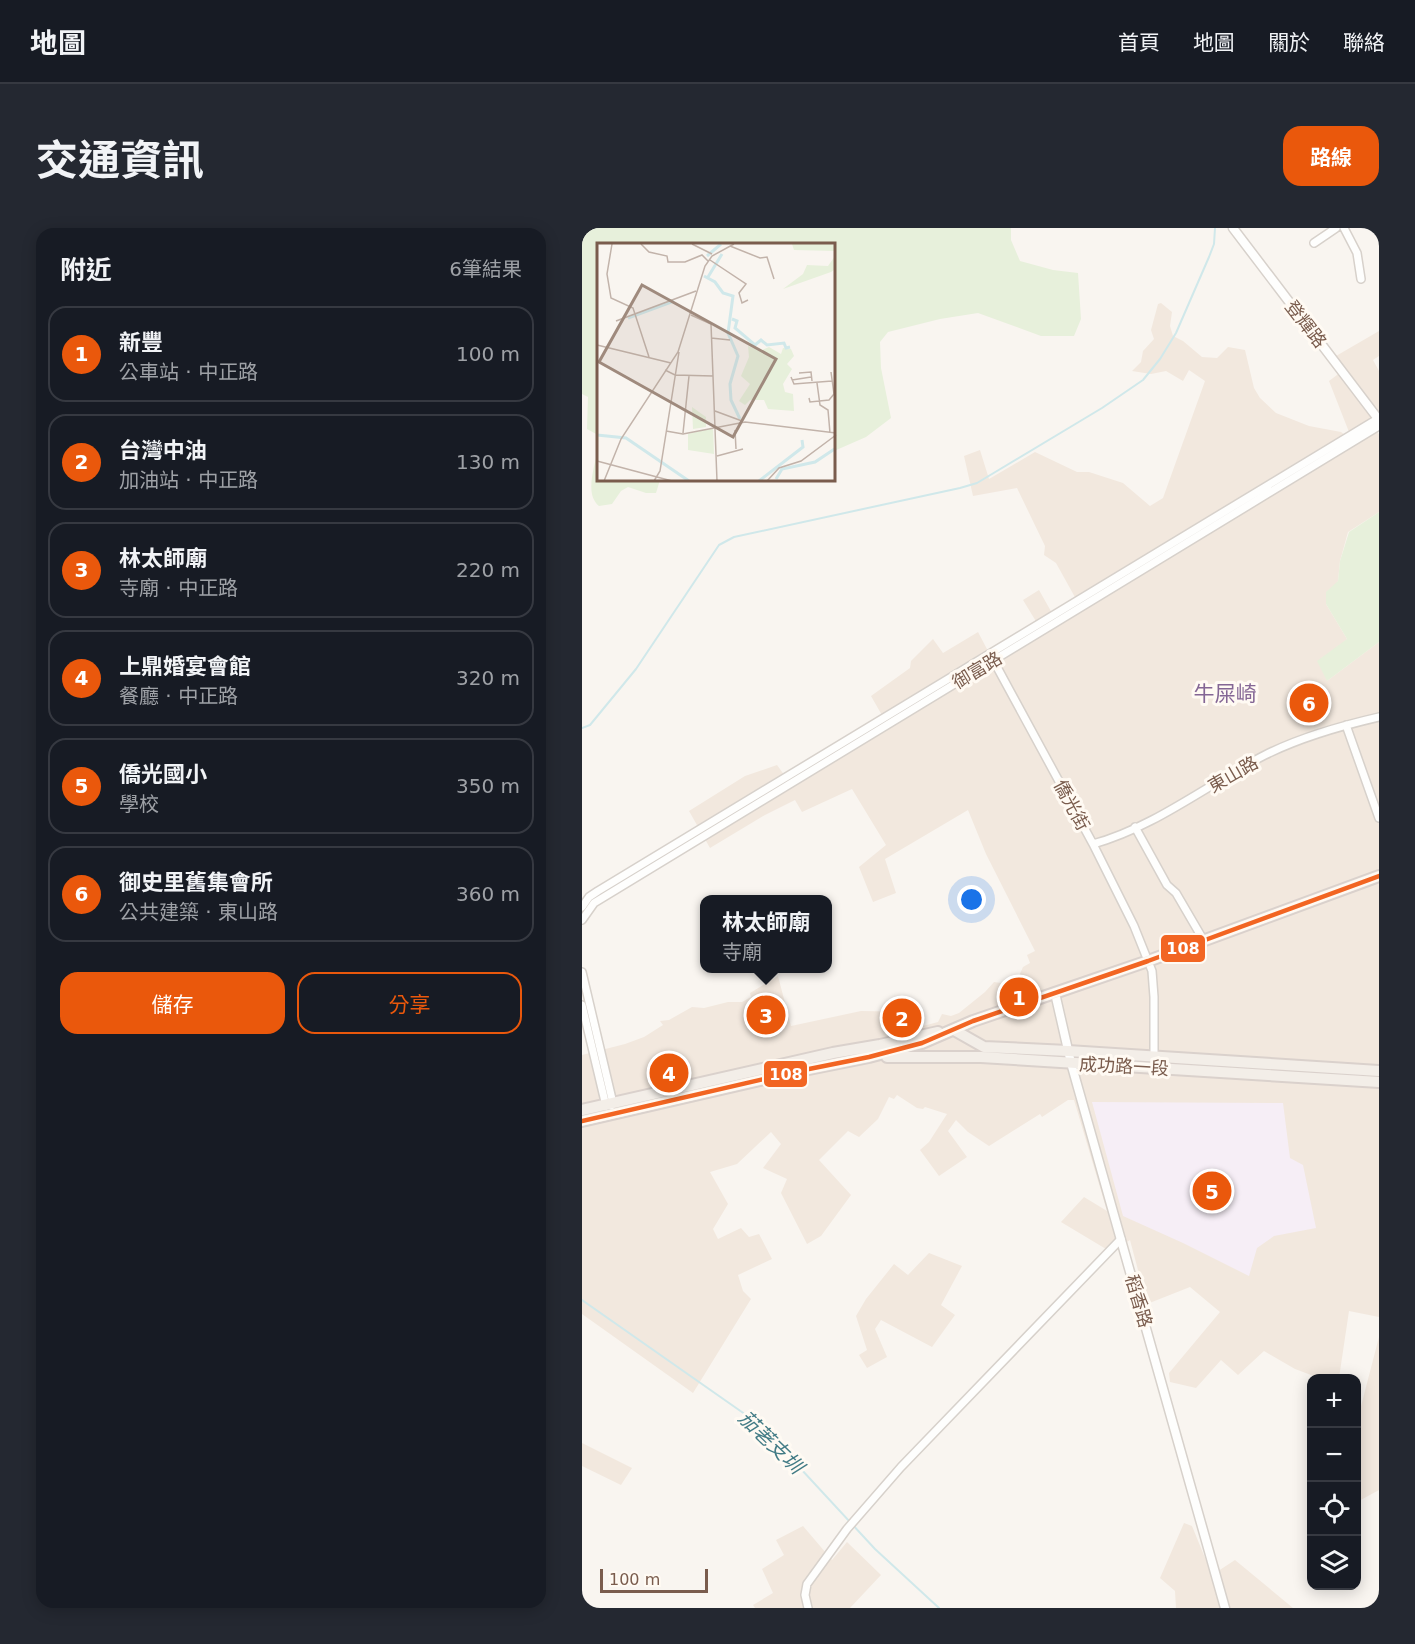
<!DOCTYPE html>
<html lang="zh-TW">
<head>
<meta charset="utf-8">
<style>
  :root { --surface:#171b24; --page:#242831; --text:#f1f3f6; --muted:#9ea1a6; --line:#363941; --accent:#ea580c }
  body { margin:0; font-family:"DejaVu Sans","Noto Sans TC",sans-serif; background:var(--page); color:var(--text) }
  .controls { position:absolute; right:18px; bottom:18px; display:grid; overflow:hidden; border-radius:12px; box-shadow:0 3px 15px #0003 }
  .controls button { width:54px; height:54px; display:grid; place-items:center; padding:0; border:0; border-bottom:2px solid var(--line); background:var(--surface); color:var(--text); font:30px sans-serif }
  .scale { position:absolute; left:18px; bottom:15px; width:108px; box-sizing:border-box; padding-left:6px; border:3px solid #7a5c4d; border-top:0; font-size:16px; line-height:21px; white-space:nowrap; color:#7a5c4d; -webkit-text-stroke:4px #fffaf3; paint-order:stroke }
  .you { position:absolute; left:390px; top:672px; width:21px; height:21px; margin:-15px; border:4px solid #fff; border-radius:50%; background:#1a73e8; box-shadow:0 0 0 9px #1a73e833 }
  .badge { display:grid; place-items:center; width:39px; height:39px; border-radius:50%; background:var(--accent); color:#fff; font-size:20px; font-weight:700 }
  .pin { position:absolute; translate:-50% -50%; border:3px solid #fff; box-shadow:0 2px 6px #0006 }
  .popup { position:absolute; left:118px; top:667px; width:132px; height:78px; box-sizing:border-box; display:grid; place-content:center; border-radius:12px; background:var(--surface); filter:drop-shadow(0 2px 4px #0005); font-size:20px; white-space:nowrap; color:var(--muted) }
  .popup b { font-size:22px; color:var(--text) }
  .popup::after { content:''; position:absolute; left:50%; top:100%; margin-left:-12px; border:12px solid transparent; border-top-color:var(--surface) }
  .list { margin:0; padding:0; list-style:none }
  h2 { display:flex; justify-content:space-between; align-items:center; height:78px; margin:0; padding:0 24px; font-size:26px }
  h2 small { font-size:20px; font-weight:400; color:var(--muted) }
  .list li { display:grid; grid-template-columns:39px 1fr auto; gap:18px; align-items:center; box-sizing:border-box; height:96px; margin:0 12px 12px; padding:0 12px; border:2px solid var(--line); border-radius:18px }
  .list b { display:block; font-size:22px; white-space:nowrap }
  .list p { margin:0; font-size:20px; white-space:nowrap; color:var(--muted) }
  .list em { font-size:20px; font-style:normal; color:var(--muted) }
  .actions { display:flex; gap:12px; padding:18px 24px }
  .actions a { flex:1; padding:14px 0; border:2px solid var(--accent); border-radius:18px; text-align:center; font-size:21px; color:var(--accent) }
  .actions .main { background:var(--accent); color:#fff }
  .icon { flex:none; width:33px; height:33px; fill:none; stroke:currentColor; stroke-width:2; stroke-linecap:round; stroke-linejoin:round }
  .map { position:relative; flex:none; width:797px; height:1380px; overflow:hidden; border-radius:18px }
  header { display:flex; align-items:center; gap:36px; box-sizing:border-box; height:84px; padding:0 30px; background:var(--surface); border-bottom:2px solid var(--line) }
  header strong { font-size:28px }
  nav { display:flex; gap:33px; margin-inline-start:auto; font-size:21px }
  .intro { display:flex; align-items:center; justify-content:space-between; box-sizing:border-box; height:144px; padding:0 36px }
  h1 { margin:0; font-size:42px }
  .button { padding:15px 27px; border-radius:18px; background:var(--accent); color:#fff; font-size:21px; font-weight:700 }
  main { display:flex; gap:36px; padding:0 36px }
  aside { flex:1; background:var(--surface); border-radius:18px; box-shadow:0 3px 15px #0003 }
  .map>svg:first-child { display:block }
  .residential { fill:#f2e8de }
  .education { fill:#f6eef6 }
  .green { fill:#e7f0db }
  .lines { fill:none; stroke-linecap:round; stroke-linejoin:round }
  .stream { stroke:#d0e8ea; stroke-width:2 }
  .minor-casing { stroke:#d7d1cb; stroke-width:10 }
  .tertiary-casing { stroke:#d7d1cb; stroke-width:11 }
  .primary-casing { stroke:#dad1cc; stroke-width:14 }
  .minor { stroke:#fefefd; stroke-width:7 }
  .tertiary { stroke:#fefefd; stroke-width:8 }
  .primary { stroke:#f3eee8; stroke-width:10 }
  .bus-1-casing { stroke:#fffaf3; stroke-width:9 }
  .bus-1 { stroke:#f26522; stroke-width:4.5 }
  .labels { text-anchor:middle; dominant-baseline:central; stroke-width:6; stroke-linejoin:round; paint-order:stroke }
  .street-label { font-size:18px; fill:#7a5c4d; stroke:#fffaf3 }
  .water-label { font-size:20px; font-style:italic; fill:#437c86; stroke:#fffaf3 }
  .quarter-label { font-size:21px; fill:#846695; stroke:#fffaf3 }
  .inset-river { fill:none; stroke:#d0e8ea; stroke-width:3 }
  .inset-road { fill:none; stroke:#c2b3aa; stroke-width:1.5 }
  .view { fill:#9f8a7d; fill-opacity:0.15; stroke:#9f8a7d; stroke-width:3 }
  .inset-edge { fill:none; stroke:#7a5c4d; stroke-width:3 }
  .line-badge { stroke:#fffaf3; stroke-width:2 }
  .badge-label { font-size:16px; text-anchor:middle; font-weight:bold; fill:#fff }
</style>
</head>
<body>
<header>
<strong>地圖</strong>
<nav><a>首頁</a><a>地圖</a><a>關於</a><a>聯絡</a></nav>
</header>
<div class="intro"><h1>交通資訊</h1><a class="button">路線</a></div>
<main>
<aside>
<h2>附近<small>6筆結果</small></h2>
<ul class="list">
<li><span class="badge">1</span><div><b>新豐</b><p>公車站 · 中正路</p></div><em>100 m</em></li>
<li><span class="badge">2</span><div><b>台灣中油</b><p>加油站 · 中正路</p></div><em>130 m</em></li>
<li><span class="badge">3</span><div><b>林太師廟</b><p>寺廟 · 中正路</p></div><em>220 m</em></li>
<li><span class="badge">4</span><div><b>上鼎婚宴會館</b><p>餐廳 · 中正路</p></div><em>320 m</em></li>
<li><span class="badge">5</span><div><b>僑光國小</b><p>學校</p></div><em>350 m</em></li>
<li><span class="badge">6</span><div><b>御史里舊集會所</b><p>公共建築 · 東山路</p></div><em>360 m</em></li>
</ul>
<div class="actions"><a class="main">儲存</a><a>分享</a></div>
</aside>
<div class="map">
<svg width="797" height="1380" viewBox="0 0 797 1380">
  <rect width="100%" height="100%" fill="#f9f5f0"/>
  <path class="residential" d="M579,75L590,84L588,98L591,108L601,113L620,129L635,130L646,119L663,122L672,160L678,170L694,185L727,198L759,204L763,207L767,204L747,153L763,141L754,128L797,103V128L791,132L797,143V186L785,193L797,206V284L766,304L758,333L756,353L744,376L765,411L745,453L797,414V1089L767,1083L757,1150H737L713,1141L682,1123L656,1147L639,1132L614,1160L588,1154L587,1145L638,1084L608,1059L565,1076L548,1012L529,1024L479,994L502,969L525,983L492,872H486L460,889L458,886L407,918L386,904L374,892L366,903L385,929L357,948L338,922L347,914L365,886L343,879L341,881L335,880L315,867L312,871L307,869L296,891L277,909L266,903L237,932L269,967L239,1008L225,1016L199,965L205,951L181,940L199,916L189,904L155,936L128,944L146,976L131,1001L136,1011L159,1000L167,1009L177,1006L190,1031L156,1047L161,1063L169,1071L111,1165L0,1086V827L43,816L62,809L81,797L78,793L87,792L110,779L122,780L146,774H160L169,769L168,765L196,748L209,798L279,783L340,784L337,799L356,794L360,786L369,788L377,785L403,764L412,754L433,757L441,739L448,735L445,727L453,723L404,626L386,582L303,631L314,665L291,674L277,639L304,617L270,561L220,584L213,572L183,587L128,620L107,583L163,548L195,537L203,548L301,489L289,468L328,440L329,433L351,411L361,425L396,404L406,423L455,395L441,372L457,362L470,385L494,371L474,335L462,327L463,318L435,260L391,268L382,228L398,222L407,251L453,224L495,244H507L541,255L568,278L581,270L623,153L607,142L601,153L584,143L569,146L550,143L559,134L561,123L572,111L569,102L576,76Z
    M347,1025L380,1038L359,1077L373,1087L350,1119L299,1092L293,1101L305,1129L285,1140L277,1127L285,1122L274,1088L284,1071L312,1036L326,1047Z
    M797,1109V1262L775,1274L774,1223L778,1182Z
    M0,1215L50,1240L39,1257L0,1238Z
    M602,1295L610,1298L630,1347L653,1332L711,1380H594L593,1363L578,1350Z
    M221,1298L250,1332L265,1314L299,1347L268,1380H173L171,1377L191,1365L180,1341L202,1327L194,1312Z"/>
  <path class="education" d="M510,874L701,875L708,930L721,937L734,1000L692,1008L675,1020L667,1048L601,1015L541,988Z"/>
  <path class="green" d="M0,0H429V12L438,33L471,42L496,45L499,91L492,108H459L396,85L358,91L306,104L298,114L299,140L309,190L284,209L252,223V16H16V207L5,201L6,169L0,166Z
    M16,221V252H78L74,265H64L46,259L39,263L30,276L17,278C2,266 13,238 16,221Z
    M797,284V414L745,453L735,433L765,411L744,376V364L756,353L758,333L767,304Z"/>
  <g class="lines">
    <path class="stream" d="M0,500L8,497L54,441L137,317L152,309L378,260L395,255L520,180L561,152L578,131L594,105L627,29L632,16L633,0
      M0,1072L167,1189L194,1214L293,1321L357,1380"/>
    <defs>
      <path id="minor" d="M762,0L775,25L779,51
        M732,15L754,0
        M409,428L511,616L552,698L570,743L572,769V830
        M764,497L797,590
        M553,599L585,657L594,665L622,713
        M511,616C573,599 626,556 683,527C719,509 758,498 797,489
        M0,679L7,669L16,663L797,190
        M0,692L12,675L797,198
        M0,744L30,871L29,878
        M0,777L24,878
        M226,1380L223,1367L225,1356L265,1301L319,1239L539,1011"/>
      <path id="tertiary" d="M651,0L797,192
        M473,765L489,835L643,1380"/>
      <path id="primary" d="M372,802L402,819L486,823L797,843
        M305,829H399L797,854
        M0,882L251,825L298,817L356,804
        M0,893L217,843L287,829L340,815L391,793L566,733L797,648"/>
    </defs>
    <use href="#minor" class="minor-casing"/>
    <use href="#tertiary" class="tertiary-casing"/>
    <use href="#primary" class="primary-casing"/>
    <use href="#minor" class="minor"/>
    <use href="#tertiary" class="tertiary"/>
    <use href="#primary" class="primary"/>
    <defs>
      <path id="bus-1" d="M0,893L217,843L287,829L340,815L391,793L566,733L797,648"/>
    </defs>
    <use href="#bus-1" class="bus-1-casing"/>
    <use href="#bus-1" class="bus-1"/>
  </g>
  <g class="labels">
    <g class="street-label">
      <text transform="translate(724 96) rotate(52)">登輝路</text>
      <text transform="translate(395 442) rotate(-31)">御富路</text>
      <text transform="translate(651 546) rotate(-30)">東山路</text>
      <text transform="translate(490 577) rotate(62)">僑光街</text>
      <text transform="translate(542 838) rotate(3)">成功路一段</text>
      <text transform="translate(557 1073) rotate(74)">稻香路</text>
    </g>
    <g class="water-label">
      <text transform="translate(189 1214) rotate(44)">茄荖支圳</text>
    </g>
    <g class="quarter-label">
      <text x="643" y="466">牛屎崎</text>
    </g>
  </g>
  <g transform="translate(15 15)">
    <rect width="238" height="238" fill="#f9f5f0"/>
    <path d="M195,1H233L238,2V8L197,7ZM238,13V26L234,29L186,46L206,31L210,22L231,23ZM151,103L163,108L172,104L184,111L186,105L194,106L197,113L190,121L195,126L186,141L188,149L196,151L197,168L171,166L167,157H153L148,162L142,158L153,141L144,133L152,114ZM95,164L109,174V184L96,186ZM116,185L117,211L91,207V191Z" fill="#e7f0db"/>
    <path class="inset-river" d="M110,13L124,1M107,33L118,39L126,50L136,53L131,90L141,113L133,141L134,157L143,176M111,34L125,11M31,75L77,58M135,76L140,78L138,85L158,102L164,97L170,102L187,100L189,105L193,104M0,192L29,195L92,238M179,236L185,226L218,219L239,205M162,238L206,204L205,197"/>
    <path class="inset-road" d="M15,1L10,31L14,55L36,65L52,114M44,1L52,9L70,13L71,19H88L105,12L111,18M95,1L115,11M133,3L163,15L170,14L177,36M113,17L149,41L142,50L145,60L151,57M94,72L114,81L120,238M19,78L99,48M114,95L133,97M0,102L74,120M68,127L78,132L116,133M234,129L237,151M202,130L214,129L215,138M194,134L197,141L235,138M195,137L214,134M220,140L223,162L231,167L233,190M212,155L213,159L232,157L237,151M118,168L145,178M138,187L139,206M69,188L86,191L148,179L239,190M86,190L92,133M120,213L146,206M0,218L75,238M7,238L24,196L81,109L108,23L115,13L137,1M57,238L63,228L82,109M170,238L182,225L204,218L239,192"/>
    <path class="view" d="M45,42L179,116L136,194L2,119Z"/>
    <rect width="238" height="238" class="inset-edge"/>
  </g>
  <g class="line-badge">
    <rect x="578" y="706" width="46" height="29" rx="6" fill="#f26522"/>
    <rect x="181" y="832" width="45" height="28" rx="6" fill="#f26522"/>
  </g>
  <g class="badge-label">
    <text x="601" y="726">108</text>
    <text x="204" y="852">108</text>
  </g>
</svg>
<div class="controls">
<button>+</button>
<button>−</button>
<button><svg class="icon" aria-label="locate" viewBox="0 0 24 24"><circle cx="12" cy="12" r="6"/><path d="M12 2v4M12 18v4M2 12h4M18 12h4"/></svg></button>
<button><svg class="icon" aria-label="layers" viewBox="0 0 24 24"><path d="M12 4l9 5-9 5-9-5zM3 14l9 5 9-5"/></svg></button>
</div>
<div class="scale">100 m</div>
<div class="you"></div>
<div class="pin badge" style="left:437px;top:769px">1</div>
<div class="pin badge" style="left:320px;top:790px">2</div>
<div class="pin badge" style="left:184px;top:787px">3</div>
<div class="popup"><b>林太師廟</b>寺廟</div>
<div class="pin badge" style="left:87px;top:845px">4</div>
<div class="pin badge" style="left:630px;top:963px">5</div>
<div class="pin badge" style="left:727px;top:475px">6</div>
</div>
</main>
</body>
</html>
